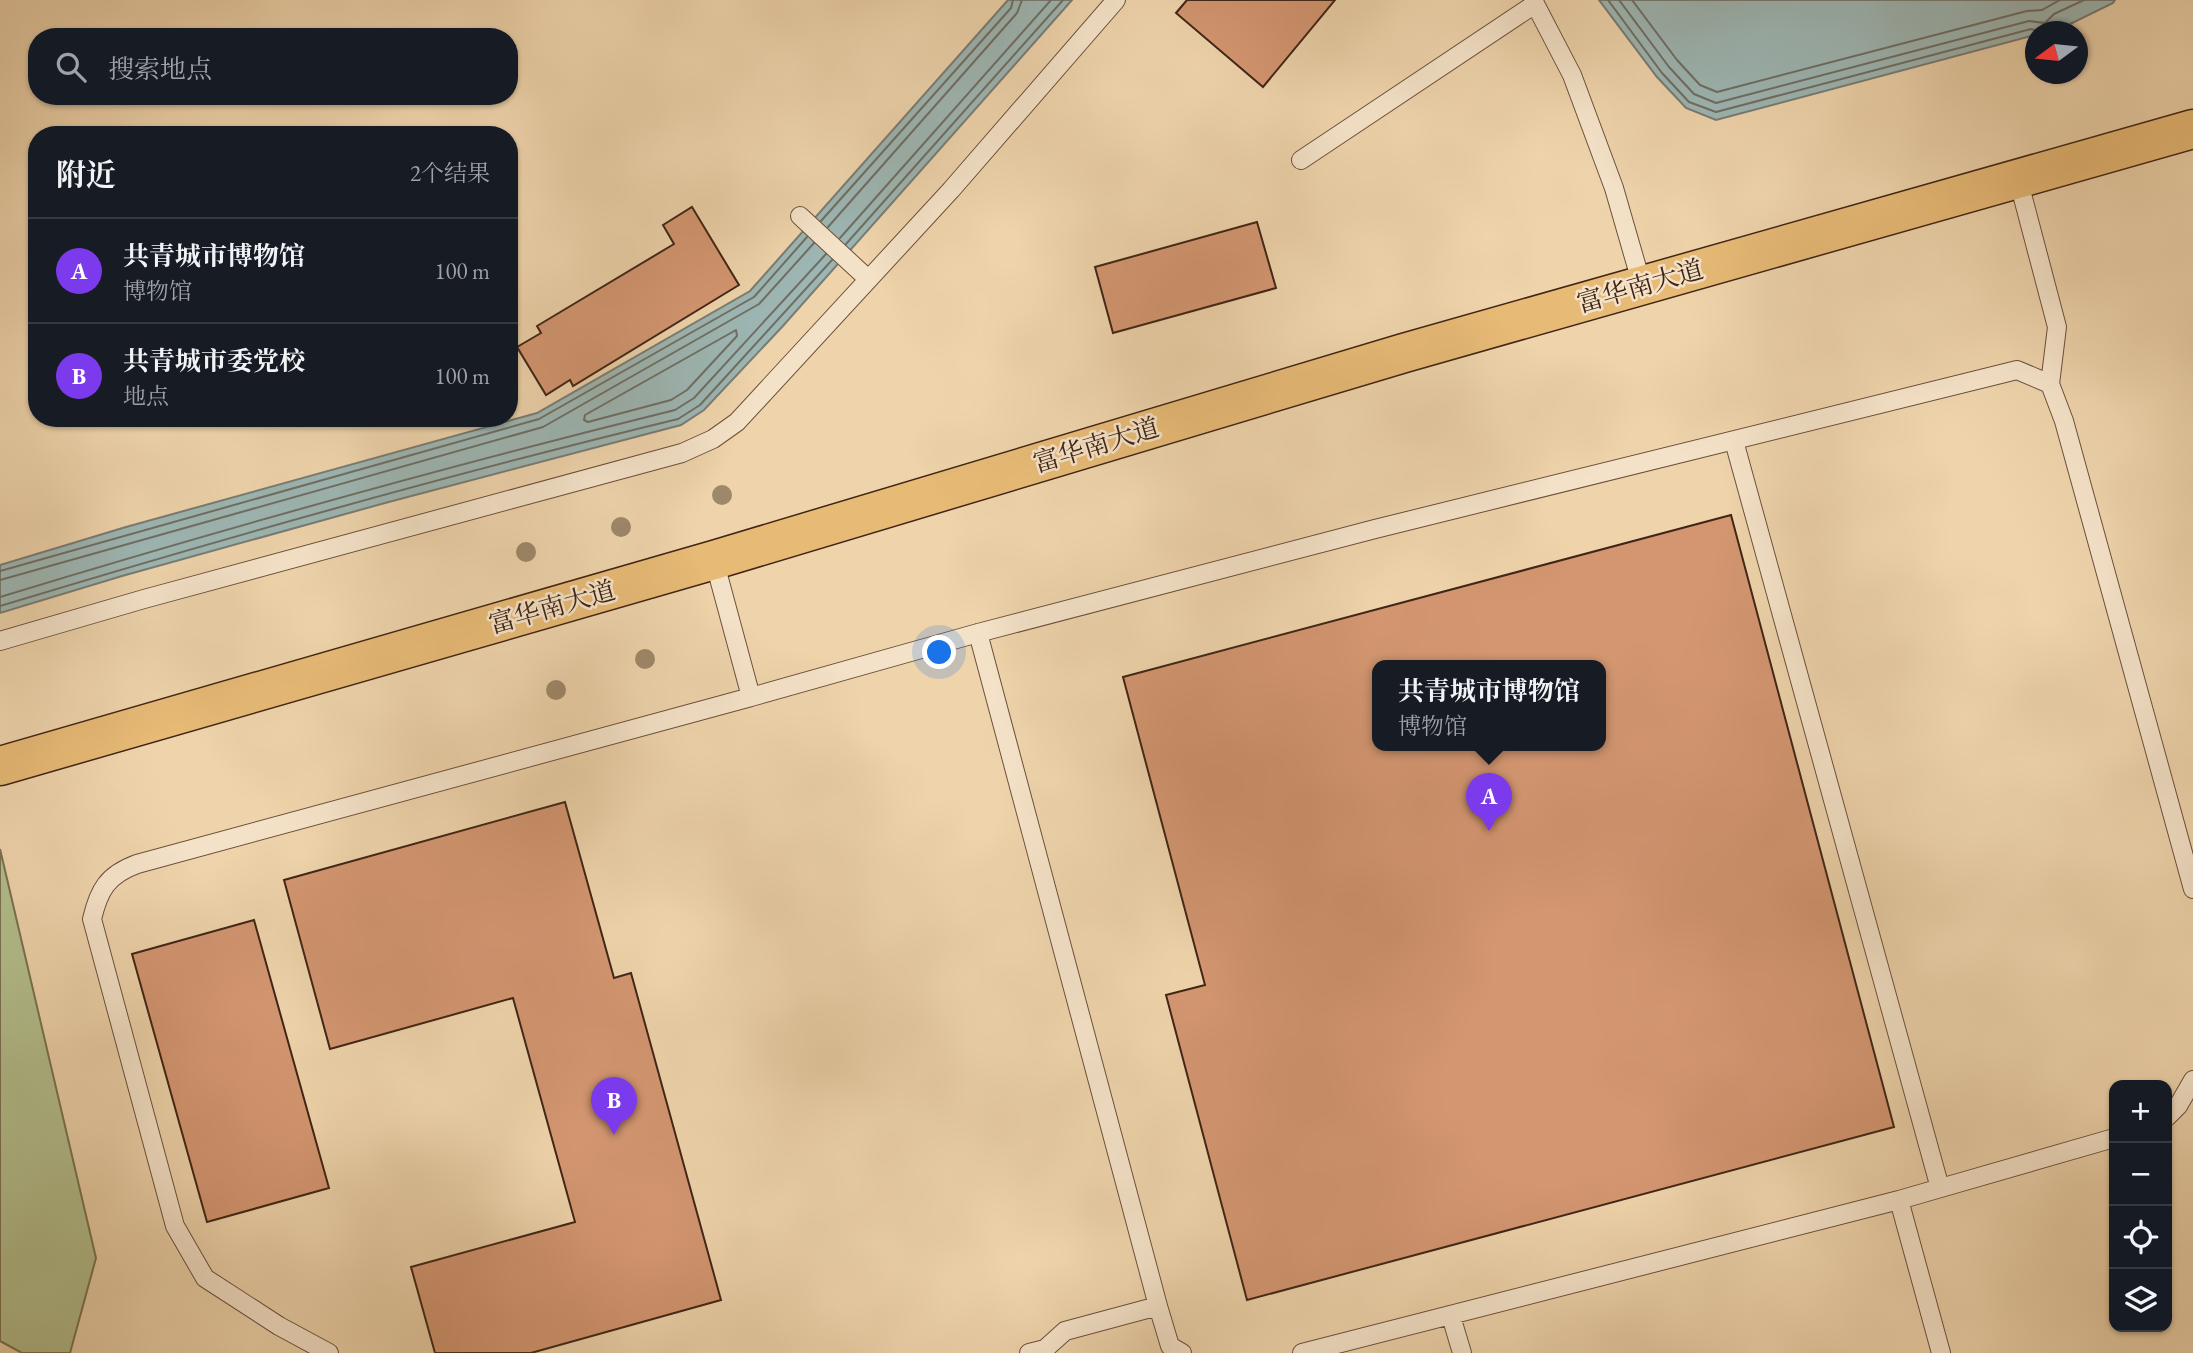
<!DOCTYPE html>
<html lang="zh">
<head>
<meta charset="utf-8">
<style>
  :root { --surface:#171b24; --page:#242831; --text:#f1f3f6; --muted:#9ea1a6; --line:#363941; --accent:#7c3aed }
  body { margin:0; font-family:"EB Garamond","Noto Serif SC",serif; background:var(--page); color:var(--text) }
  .controls { position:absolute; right:21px; bottom:21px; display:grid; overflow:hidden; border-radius:14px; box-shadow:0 2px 5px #0004 }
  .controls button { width:63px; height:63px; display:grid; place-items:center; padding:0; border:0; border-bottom:2px solid var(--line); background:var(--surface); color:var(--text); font:35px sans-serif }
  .compass { position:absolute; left:2025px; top:21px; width:63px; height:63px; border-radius:50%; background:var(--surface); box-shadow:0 2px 5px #0004; rotate:255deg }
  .you { position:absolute; left:940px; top:653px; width:24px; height:24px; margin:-18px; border:5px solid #fff; border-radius:50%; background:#1a73e8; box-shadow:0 0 0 10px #1a73e833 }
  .badge { display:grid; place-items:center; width:46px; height:46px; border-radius:50%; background:var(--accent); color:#fff; font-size:23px; font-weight:700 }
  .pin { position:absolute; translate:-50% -58px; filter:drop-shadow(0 2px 4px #0008) }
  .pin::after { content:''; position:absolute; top:37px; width:24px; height:21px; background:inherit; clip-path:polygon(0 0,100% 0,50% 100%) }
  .popup { position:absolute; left:1372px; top:660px; width:234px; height:91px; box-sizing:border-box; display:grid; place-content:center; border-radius:14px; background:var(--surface); filter:drop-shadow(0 2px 5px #0005); font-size:23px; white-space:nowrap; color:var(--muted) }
  .popup b { font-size:26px; color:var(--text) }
  .popup::after { content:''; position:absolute; left:50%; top:100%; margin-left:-14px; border:14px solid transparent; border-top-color:var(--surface) }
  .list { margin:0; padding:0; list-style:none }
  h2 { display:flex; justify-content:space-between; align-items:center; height:91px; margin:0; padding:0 28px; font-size:30px }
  h2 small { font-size:23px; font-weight:400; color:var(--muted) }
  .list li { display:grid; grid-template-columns:46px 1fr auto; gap:21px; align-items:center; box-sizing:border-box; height:105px; padding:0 28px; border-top:2px solid var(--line) }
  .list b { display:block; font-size:26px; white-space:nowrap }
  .list p { margin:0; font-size:23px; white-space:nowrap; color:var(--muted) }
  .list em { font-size:23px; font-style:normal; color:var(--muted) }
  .icon { flex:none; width:38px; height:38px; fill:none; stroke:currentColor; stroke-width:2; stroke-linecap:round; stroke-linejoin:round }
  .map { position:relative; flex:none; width:2193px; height:1353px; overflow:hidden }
  .search { position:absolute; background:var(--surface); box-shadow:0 2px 5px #0004; left:28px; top:28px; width:490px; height:77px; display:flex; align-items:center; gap:18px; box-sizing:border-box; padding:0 24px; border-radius:28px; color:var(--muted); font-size:26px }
  .panel { position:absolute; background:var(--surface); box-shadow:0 2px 5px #0004; left:28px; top:126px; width:490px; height:301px; border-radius:28px }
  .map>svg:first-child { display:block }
  .green { fill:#b3be8d; stroke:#7a7252; stroke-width:2 }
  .water { fill:#9db6b3; stroke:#787c74; stroke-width:2 }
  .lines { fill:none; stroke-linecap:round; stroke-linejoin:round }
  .shore { stroke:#6e6e64; stroke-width:2 }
  .building { fill:#d39671; stroke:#402516; stroke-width:2; fill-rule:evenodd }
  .lane-casing { stroke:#6c503b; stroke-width:20 }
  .primary-casing { stroke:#402516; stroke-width:41 }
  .lane { stroke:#f4e2c8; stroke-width:18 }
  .primary { stroke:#e7ba76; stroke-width:38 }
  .tree { fill:#9e886a }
  .labels { text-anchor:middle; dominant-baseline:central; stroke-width:5; stroke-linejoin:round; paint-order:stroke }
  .street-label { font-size:26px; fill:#402516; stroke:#f4e2c8 }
</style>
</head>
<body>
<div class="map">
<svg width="2193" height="1353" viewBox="0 0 2193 1353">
  <rect width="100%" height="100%" fill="#eed3ab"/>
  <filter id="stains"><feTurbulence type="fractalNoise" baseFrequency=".00286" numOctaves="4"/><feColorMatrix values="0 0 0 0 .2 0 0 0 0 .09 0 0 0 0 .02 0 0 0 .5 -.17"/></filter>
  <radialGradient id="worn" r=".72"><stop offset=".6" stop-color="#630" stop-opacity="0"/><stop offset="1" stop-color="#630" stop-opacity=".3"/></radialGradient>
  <path class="green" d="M0,849L96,1258L70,1353H22L0,1341Z"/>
  <path class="water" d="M1008,0H1072L782,327L704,410L681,425L385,503L122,576L0,613V565L126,527L537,413L750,291Z
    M1599,0H2115L2113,3L2060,29L2036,32L2035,35L1716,120L1686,108L1657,77Z"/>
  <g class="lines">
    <path class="shore" d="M1608,0L1662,73L1689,102L1716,112L2031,29L2040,32
      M1619,0L1669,67L1694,94L1716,103L2029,21L2045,23L2054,14L2084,0
      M1632,0L1677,60L1700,85L1717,92L2027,11L2042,10L2060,0
      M821,221L1011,8L1013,0
      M828,227L1017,13L1022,0
      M840,238L1051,0
      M846,244L1063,0
      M736,330L737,336L687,390L671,400L588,422L584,420L585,415Z
      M0,571L539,419L754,297L807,237
      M0,580L543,427L759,304L814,243
      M0,597C223,529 448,466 675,410L694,398L826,254
      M0,606C224,538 451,474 678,419L700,405L832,260"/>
  </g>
  <path class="building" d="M1187,0H1335L1263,87L1176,13Z
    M692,207L739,285L573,386L570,380L546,395L517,347L541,333L537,326L674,244L663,225Z
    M1257,222L1276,288L1113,333L1095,267Z
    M1731,515L1894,1127L1247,1300L1166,995L1205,985L1123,677ZM1377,665H1601V745H1377Z
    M565,802L614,978L631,973L721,1300L531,1353H435L411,1267L575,1222L513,998L330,1049L284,880Z
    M254,920L329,1188L207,1222L132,954Z"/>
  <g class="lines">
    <defs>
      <path id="lane" d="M1533,0L1572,75L1614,188L1642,285
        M1301,160L1535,4
        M2018,179L2057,327L2050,384L2064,421L2193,889
        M800,216L868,279
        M1734,441L1940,1188
        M978,633L1158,1306
        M0,641L144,599L682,453L713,439L737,422L951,190L1116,0
        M751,697L978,633L1375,529L2017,370L2050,384
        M2167,1117L2178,1106L2193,1080
        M1899,1200L1941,1353
        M1451,1316L1462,1353
        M329,1353L279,1326L205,1278L175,1226L92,919C99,890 107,875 137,864L751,697L714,560
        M1029,1353L1045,1349L1065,1331L1158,1306L1170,1346L1182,1353
        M1302,1353L1899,1200L2114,1138"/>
      <path id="primary" d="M0,766L714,560L1404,353L2193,129"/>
    </defs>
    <use href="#lane" class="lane-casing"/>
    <use href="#primary" class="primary-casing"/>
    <use href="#lane" class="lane"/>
    <use href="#primary" class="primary"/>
  </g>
  <g class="tree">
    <circle cx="722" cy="495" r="10"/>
    <circle cx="621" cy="527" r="10"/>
    <circle cx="526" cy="552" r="10"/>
    <circle cx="645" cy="659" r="10"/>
    <circle cx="556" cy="690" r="10"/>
  </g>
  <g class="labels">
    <g class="street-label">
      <text transform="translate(1640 286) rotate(-16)">富华南大道</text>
      <text transform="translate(1096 445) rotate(-17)">富华南大道</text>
      <text transform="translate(552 607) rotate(-16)">富华南大道</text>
    </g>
  </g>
  <rect width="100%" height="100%" filter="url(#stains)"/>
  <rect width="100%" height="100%" fill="url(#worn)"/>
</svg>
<div class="controls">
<button>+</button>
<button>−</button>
<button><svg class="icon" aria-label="locate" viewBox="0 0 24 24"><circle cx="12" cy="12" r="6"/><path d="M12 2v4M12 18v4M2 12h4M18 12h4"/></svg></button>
<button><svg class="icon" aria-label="layers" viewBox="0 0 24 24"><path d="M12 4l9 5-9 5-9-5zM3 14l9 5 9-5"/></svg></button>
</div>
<svg class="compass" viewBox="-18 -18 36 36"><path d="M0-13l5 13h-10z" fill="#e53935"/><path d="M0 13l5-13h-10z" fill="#9ea1a6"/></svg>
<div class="you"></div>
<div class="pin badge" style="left:1489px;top:831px">A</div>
<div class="popup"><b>共青城市博物馆</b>博物馆</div>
<div class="pin badge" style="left:614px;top:1135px">B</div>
<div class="search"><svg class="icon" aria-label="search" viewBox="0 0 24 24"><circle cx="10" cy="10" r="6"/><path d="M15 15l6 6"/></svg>搜索地点</div>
<section class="panel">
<h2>附近<small>2个结果</small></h2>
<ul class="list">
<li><span class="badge">A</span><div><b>共青城市博物馆</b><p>博物馆</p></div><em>100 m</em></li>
<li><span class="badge">B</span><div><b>共青城市委党校</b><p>地点</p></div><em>100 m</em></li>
</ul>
</section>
</div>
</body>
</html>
